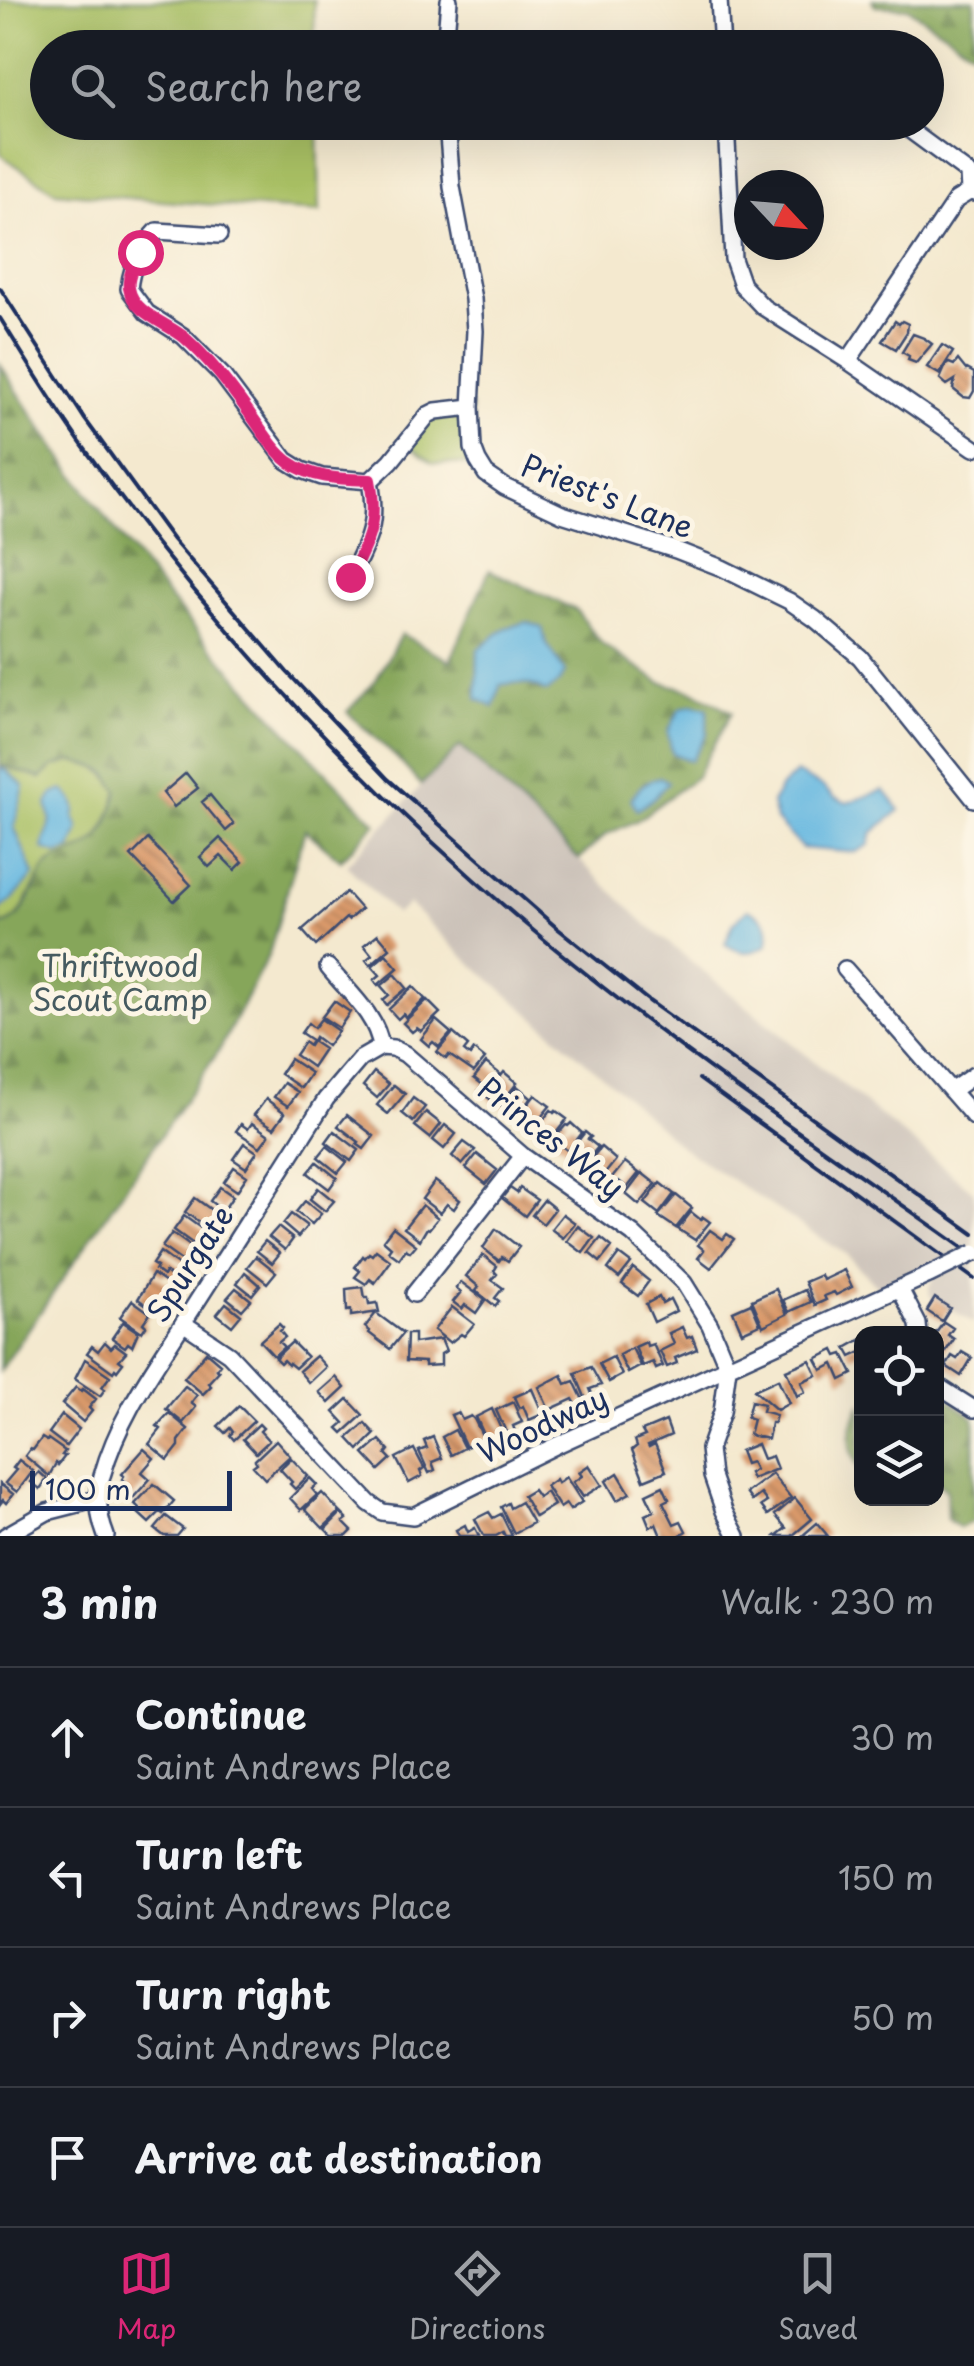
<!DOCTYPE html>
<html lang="en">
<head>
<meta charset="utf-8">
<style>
  :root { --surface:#171b24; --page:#20242c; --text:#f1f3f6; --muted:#9ea1a6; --line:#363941; --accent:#db2777 }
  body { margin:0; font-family:"Playpen Sans",sans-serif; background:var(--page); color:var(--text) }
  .controls { position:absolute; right:30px; bottom:30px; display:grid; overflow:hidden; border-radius:20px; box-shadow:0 10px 40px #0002 }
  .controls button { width:90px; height:90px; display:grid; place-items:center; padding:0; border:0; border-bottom:2px solid var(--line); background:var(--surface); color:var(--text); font:50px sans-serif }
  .compass { position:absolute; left:734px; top:170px; width:90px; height:90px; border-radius:50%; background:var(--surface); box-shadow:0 10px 40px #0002; rotate:116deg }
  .scale { position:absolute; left:30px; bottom:25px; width:202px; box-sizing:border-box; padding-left:10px; border:5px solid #1b2f5e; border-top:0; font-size:28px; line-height:35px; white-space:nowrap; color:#1b2f5e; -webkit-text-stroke:8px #fcf5e5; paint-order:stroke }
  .stop { position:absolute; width:30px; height:30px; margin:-22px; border:8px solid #db2777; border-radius:50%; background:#fff }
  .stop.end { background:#db2777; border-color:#fff; box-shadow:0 2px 10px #0008 }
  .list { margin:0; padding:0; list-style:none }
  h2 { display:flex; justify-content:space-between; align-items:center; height:130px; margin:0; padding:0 40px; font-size:42px }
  h2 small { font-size:32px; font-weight:400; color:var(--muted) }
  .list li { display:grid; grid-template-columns:65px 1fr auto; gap:30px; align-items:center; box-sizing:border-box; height:140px; padding:0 40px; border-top:2px solid var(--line) }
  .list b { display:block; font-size:38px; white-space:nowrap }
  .list p { margin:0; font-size:32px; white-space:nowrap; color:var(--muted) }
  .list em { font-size:32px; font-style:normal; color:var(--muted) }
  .icon { flex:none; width:55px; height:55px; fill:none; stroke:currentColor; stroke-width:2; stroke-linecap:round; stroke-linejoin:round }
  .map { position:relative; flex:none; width:974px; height:1536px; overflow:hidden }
  .search { position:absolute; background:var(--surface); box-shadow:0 10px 40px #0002; left:30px; right:30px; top:30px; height:110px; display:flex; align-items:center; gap:25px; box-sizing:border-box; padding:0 35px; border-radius:55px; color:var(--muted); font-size:38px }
  .sheet { height:690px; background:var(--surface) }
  nav { display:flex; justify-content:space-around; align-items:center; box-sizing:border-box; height:140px; border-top:2px solid var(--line); background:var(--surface); font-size:28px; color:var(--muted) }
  nav a { display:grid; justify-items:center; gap:5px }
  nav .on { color:var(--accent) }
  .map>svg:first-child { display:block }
  .railway { fill:#ccc2b9 }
  .grass { fill:#a8bf64; stroke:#627761; stroke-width:2.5 }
  .forest { fill:url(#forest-firs); stroke:#506a5c; stroke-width:2.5 }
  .water { fill:#65b7e0; stroke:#40739f; stroke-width:2.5 }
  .building { fill:url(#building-back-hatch) }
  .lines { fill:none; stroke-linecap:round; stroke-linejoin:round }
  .minor-casing { stroke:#3c4b6f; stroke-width:20 }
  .minor { stroke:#fff; stroke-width:15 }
  .rail { stroke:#1b2f5e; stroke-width:4 }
  .minor-bridge-casing { stroke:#3c4b6f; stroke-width:20; stroke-linecap:butt }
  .minor-bridge { stroke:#fff; stroke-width:15 }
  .route { stroke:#db2777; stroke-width:12 }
  .labels { text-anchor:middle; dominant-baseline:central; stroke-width:10; stroke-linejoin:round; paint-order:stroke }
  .street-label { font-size:30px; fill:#1b2f5e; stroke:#fcf5e5 }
  .park-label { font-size:30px; fill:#455a60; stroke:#fcf5e5 }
</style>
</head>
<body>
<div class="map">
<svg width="974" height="1536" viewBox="0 0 974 1536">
  <defs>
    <pattern id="forest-firs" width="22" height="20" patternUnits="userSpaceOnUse" patternTransform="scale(2.5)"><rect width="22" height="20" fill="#86a65a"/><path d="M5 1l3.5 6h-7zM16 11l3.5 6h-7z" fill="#6d884e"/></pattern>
    <pattern id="building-back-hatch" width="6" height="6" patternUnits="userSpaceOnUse" patternTransform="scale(2.5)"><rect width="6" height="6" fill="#da9a6a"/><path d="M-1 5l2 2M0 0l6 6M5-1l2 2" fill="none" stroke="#b07e5a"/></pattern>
  </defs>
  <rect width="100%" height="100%" fill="#fcf5e5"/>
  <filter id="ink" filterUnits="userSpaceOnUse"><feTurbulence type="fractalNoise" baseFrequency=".01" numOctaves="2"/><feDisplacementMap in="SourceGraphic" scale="20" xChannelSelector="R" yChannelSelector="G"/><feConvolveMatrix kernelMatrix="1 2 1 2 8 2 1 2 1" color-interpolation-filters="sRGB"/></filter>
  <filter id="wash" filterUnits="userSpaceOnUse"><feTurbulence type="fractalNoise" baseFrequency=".0048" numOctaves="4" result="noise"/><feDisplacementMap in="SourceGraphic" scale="40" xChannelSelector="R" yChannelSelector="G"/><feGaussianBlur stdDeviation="2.25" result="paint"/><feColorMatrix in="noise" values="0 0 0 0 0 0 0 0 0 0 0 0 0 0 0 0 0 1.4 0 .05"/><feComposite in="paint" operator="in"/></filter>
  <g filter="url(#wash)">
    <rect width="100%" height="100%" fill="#f4e9cf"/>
    <path class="railway" d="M460,745L648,926L974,1192V1248L881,1291L847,1255L680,1146L628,1098L464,957L409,904L396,914L346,865Z
      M974,1259V1324L930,1296L929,1287L933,1278Z"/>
    <path class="grass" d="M0,0H314L315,47L48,48V122L318,123L320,212L174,202L56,192L2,156L0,151Z
      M471,407L475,465L433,463L405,443L420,423Z
      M73,761C98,767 104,768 118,791C113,807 109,822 99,836C88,850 55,864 40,879C25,893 26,922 0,925V765L40,778L53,767Z"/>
    <path class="forest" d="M872,0H974V52L907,8L875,6Z
      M0,364C104,532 236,684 376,823L341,860L305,830L269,954L220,1049L0,1371V925C29,921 30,885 47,866C59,854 82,853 95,841C109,829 113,808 118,791L107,773L96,767L73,761L53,767L41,778L0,765Z
      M489,570L576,610L603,645L660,682L693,691L732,712L696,777L638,820L605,835L579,859L460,746L421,785L396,757L347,712L376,680L401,634L450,661Z
      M937,1391L974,1418V1521L959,1528L947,1519L946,1489L937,1482Z
      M861,1403V1472C845,1446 849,1430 861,1403Z"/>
    <path class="water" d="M527,622L542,628L546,643L565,672L561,680L547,692C532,682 517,681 500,685L494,707L477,699L478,649L506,628Z
      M692,705L707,708V733L691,761L672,753L668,732L680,709Z
      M0,768L6,770L24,786L14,827L34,875L11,901L0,909Z
      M796,773L823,787L835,798L847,803L884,790L900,810L872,833L869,845L856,852H847L802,848L776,820L772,804L780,788Z
      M660,777L668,782L655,797L637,810L631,799C639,787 645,781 660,777Z
      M63,790C71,796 78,806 74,817L79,829L71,849L58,854L43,849C45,827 56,832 47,804L53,794Z
      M748,909C764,917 773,926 767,945C752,955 740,954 725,944L734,922Z"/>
    <g id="blocks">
      <path class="building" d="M895,321L899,324L902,321L908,324L907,332L896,349L882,341Z
        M913,334L924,338L932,344L916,363L908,360L909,356L902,352Z
        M942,345L953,352L939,374L927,367Z
        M958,360L966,370L967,369L974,373V391L970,398L963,397L953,389L955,380L947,385L940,379L946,365L949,363L954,365Z
        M186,773L198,788L174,807L163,793Z
        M210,795L234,824L226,831L202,802Z
        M220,838L243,862L235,870L221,856L209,867L200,857Z
        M148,839L191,885L174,901L131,856Z
        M346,892L361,909L348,920L346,918L316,946L302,930Z
        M378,934L390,948L370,965L366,960L372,955L364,945Z
        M386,954L398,968L378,985L374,980L380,975L372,966Z
        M395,974L407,988L387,1005L383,1000L389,995L381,986Z
        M413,986L425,999L406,1018L403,1014L398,1019L389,1009Z
        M427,1000L440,1013L421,1031L417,1028L412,1032L403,1023Z
        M334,1001L350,1012L339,1028L322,1017Z
        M321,1019L338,1031L327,1046L315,1037L313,1041L301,1033L308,1023L314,1028Z
        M436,1020L451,1033L439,1047L433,1042L429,1046L421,1039Z
        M453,1033L468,1046L464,1051L470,1056L474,1050L485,1059L474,1072L449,1055L446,1059L437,1052Z
        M312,1041L324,1049L312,1067L295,1055L304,1042L309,1046Z
        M290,1059L311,1073L301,1088L280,1074Z
        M486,1063L500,1074L485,1094L479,1090L483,1085L474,1078Z
        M374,1072L389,1084L377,1098L363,1086Z
        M504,1072L517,1083L499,1106L486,1096Z
        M284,1083L298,1092L288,1106L274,1097Z
        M394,1085L405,1094L388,1114L377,1105Z
        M517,1086L531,1098L518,1114L513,1109L511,1112L502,1106Z
        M535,1095L550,1106L533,1127L519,1116Z
        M413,1098L425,1107L413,1122L402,1113Z
        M266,1099L285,1113L274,1128L254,1115Z
        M551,1110L554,1113L556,1111L567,1119L552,1138L547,1134L544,1137L535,1130Z
        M426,1112L441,1124L430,1138L415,1126Z
        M347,1115L374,1136L364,1149L357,1144L359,1142L338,1126Z
        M252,1123L269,1135L260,1147L236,1131L241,1124L248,1129Z
        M571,1123L582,1133L568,1151L557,1142L555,1144L552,1141L566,1125L568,1126Z
        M445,1125L456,1134L444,1149L433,1140Z
        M334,1131L359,1150L351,1161L326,1142Z
        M585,1132L591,1137L588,1139L598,1147L584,1164L574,1156L573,1158L568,1154Z
        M464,1142L475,1150L462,1165L452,1156Z
        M244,1143L257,1152L246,1168L233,1159Z
        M327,1146L347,1162L338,1173L318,1157Z
        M601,1147L616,1160L599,1181L584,1168Z
        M477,1154L497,1170L486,1184L466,1168Z
        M317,1162L337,1178L329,1189L308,1173Z
        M625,1162L639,1173L627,1188L619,1181L614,1188L608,1183Z
        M234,1167L247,1176L237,1191L224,1182Z
        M642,1173L656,1184L639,1205L626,1194Z
        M435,1181L460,1200L454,1209L447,1204L440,1213L422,1199Z
        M660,1183L674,1194L659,1214L645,1203Z
        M220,1187L233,1196L223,1211L210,1201Z
        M318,1188L334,1201L325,1211L310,1199Z
        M510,1188L517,1193L520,1188L537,1200L525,1216L502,1198Z
        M676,1195L692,1208L676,1228L658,1216Z
        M195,1198L220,1216L210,1230L185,1212Z
        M544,1200L555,1209L543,1224L532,1215Z
        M305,1201L321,1214L312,1224L296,1212Z
        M422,1205L438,1218L429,1229L427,1228L420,1240L404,1228Z
        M691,1212L701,1220L703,1217L710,1222L695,1240L678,1229Z
        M291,1214L307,1226L298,1237L283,1224Z
        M563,1214L575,1223L563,1238L551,1229Z
        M184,1216L209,1234L199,1248L174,1230Z
        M578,1226L594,1238L583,1253L567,1241Z
        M278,1227L293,1239L285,1250L269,1237Z
        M393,1227L416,1245L410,1252L406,1249L399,1259L388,1251L391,1247L383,1240Z
        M496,1229L519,1247L508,1261L502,1257L499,1261L483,1248Z
        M710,1230L723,1239L727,1234L734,1239L711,1268L698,1258L704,1250L698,1245Z
        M172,1233L197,1251L187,1265L162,1247Z
        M601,1238L612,1247L600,1262L589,1253Z
        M265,1241L280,1253L272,1263L257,1251Z
        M376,1250L391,1261L375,1283L370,1279L366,1284L355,1277L360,1271L355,1267L363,1256L365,1258L369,1253L372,1255Z
        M160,1252L183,1269L175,1279L165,1272L163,1276L155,1270L157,1267L152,1264Z
        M619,1254L631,1263L619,1278L608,1269Z
        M483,1255L497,1266L494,1271L497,1274L492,1280L503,1288L495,1298L499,1301L495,1306L476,1291L479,1287L466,1276Z
        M256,1256L276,1272L267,1283L247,1267Z
        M633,1268L649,1281L638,1296L622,1284Z
        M844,1270L852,1287L836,1295L834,1292L824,1296L826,1300L815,1305L805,1282L821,1275L823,1280Z
        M245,1272L260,1285L252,1295L237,1283Z
        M153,1274L172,1287L155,1311L138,1299Z
        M461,1282L485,1300L476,1313L465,1305L462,1309L453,1302L461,1292L456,1288Z
        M363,1287L365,1298H368L369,1304L377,1303L379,1312L351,1316V1310L347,1311L346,1289Z
        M236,1288L251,1300L242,1310L227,1298Z
        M776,1289L787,1314L763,1326L752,1300Z
        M805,1290L811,1302L789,1312L783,1300Z
        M659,1297L662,1303L670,1299L676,1311L654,1322L646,1304Z
        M935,1298L950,1308L942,1321L927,1311Z
        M132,1300L150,1313L143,1323L146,1326L142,1332L120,1317Z
        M226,1303L241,1315L232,1326L217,1314Z
        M751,1303L760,1324L742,1332L733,1311Z
        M452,1307L474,1324L464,1336L461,1334L450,1343L434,1330Z
        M376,1313L403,1333L390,1349L369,1333L370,1331L365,1327Z
        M123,1322L138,1332L132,1346L128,1343L125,1347L112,1338Z
        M944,1322L953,1328L948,1335L954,1339L946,1351L936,1345V1333Z
        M279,1324L283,1328L280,1331L285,1337L279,1342L284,1347L274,1356L260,1341Z
        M682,1327L687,1338L692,1336L697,1349L675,1358L677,1363L667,1367L660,1351L674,1344L669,1333Z
        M407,1334H414V1343L441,1339L446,1351L441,1354V1365L425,1366V1362L406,1361Z
        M862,1339V1352L851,1357L846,1348Z
        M105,1342L111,1348L115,1344L126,1352L119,1360L123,1363L117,1371L115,1369L113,1372L87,1353L92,1346L98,1351Z
        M292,1342L307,1357L295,1368L289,1363L288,1365L283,1360L280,1363L275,1358Z
        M646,1342L647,1346L653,1344L663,1366L656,1369L653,1362L643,1366L635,1347Z
        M632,1348L641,1366L628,1373L619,1355Z
        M834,1350L837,1356L843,1354L853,1374L841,1380L834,1364L822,1370L816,1359Z
        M206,1352L220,1364L216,1369L219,1371L208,1383L211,1386L203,1394L184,1378Z
        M962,1352L972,1358L961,1376L946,1366L952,1356L957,1359Z
        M316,1356L326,1367L309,1383L299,1371Z
        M613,1357L622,1375L609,1382L599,1364Z
        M85,1359L110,1376L102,1387L105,1389L100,1396L75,1379Z
        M810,1360L817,1375L801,1382L805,1392L797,1396L786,1370Z
        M591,1367L601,1385L590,1389L594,1399L587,1402L575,1373Z
        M562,1375L566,1384L574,1381L584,1402L577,1406L573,1399L549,1410L539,1387Z
        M336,1377L345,1388L329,1403L319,1392Z
        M778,1379L789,1403L777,1410L754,1390Z
        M185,1386L197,1395L191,1403L196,1407L183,1423L166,1409Z
        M76,1387L81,1391L83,1389L96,1399L89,1408L92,1411L83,1422L62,1404Z
        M532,1389L543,1414L529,1420L523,1406L519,1408L514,1397Z
        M348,1399L363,1415L343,1433L338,1428L344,1423L334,1412Z
        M751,1401L764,1404L762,1411L776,1415L774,1423H771L768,1439L749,1435L753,1419L747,1417Z
        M513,1402L522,1422L513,1426L515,1431L507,1434L496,1410Z
        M239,1406L254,1421L234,1440L230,1435L233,1432L230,1428L225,1433L218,1426Z
        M492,1409L504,1436L497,1439L495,1434L486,1439L476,1417Z
        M458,1412L462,1420L471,1416L474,1419L484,1439L466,1447L451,1415Z
        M169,1413L188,1429L179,1441V1446L168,1460L149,1444L161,1429L157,1426Z
        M62,1415L79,1429L66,1446L49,1433Z
        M666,1421L671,1435L648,1445L649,1447L655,1444L666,1471L644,1480L632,1450L637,1446L635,1440L645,1436L642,1431Z
        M365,1423L375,1434L359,1450L348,1438Z
        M259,1424L263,1428L260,1431L269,1441L256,1453L243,1439Z
        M455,1430L464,1448L451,1455L442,1437Z
        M433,1437L442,1458L432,1462L435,1470L429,1473L419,1451L427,1448L424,1441Z
        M42,1438L47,1441L48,1439L65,1451L62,1455L65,1456L58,1465L56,1463L49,1476L25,1456L30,1449L33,1450Z
        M276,1440L290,1456L265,1479L253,1466L257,1463L255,1460Z
        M380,1440L389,1450L386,1454L391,1459L379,1470L364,1454Z
        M757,1444L763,1459L772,1456L777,1469L752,1479L749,1473L755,1470L751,1462L745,1464L740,1451Z
        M144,1449L154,1458L142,1472L150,1479L132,1499L122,1490L127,1484L122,1479L124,1476L122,1474Z
        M414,1449L424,1468L420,1471L422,1476L409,1483L396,1458Z
        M291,1458L308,1476L295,1489L290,1484L292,1482L280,1469Z
        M19,1460L33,1471L17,1492L5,1483L16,1470L13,1468Z
        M589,1465L602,1485L583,1497L573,1482L582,1476L579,1472Z
        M39,1472L47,1479L40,1489L31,1482Z
        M618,1473L630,1493L617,1500L606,1481Z
        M772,1474L791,1498L768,1515L761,1506L767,1502L761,1494L752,1501L746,1493Z
        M566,1477L582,1502L570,1510L566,1504L560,1508L546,1486L556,1479L558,1483Z
        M310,1478L317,1485L312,1489L317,1495L301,1510L290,1498Z
        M0,1484L13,1494L6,1503L3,1500L0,1504Z
        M154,1484L174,1501L163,1514L160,1512L149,1523L137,1512L140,1509L135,1504Z
        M663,1486L669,1499L663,1502L674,1524L681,1521L686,1531L679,1536H661L656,1524L650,1527L645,1515L654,1511L646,1494Z
        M533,1490L538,1497L546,1492L554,1505L535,1517L523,1496Z
        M322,1493L340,1512L323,1528L305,1509Z
        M795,1498L812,1519L792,1536H776L786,1528L775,1515Z
        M521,1502L533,1523L514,1533L501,1507L508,1503L510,1508Z
        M489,1512L493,1518L501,1514L512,1536H505L503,1532L496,1536H484L475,1519Z
        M341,1513L347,1519L343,1522L352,1531L347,1536H332L325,1529Z
        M166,1516L183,1529L177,1536H164L155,1529Z
        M817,1523L828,1536H802Z
        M465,1525L468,1532L475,1528L479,1536H459L456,1530Z"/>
    </g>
  </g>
  <g filter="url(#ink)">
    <use href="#blocks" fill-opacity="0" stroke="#3c4b6f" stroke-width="2.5"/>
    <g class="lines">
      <defs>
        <path id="minor" d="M719,0L722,48
          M445,48L449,0
          M447,122L452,187L473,299L475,331L471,407L473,448L478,461L486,474L505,487L562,514L676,550L722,568L789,601L815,619L860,657L974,799
          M726,122L733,259L742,285L763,307L848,361L974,448
          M911,131L968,173L969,192
          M219,235L157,231C141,247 131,266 129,289L147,313L183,336L222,375L286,460L302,470L322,477L370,481L391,461L428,415L436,411L471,407
          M848,361L956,200L969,192L974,193
          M350,577C369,541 378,522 370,481
          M328,967C347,991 377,1015 381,1047L393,1048L405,1054L523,1156L633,1234L684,1283L710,1325L728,1368L722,1412L709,1449L712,1476L724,1511L737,1536
          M845,969L974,1117
          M951,1091L974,1075
          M900,1289L918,1324L919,1334
          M414,1294L523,1156
          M183,1323L229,1354L369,1503L382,1512L413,1516L557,1445L929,1275
          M936,1385L974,1409
          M5,1536L47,1512L98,1499
          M106,1536C98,1516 96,1497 102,1476C119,1415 156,1366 189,1314C235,1242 281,1171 326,1099L360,1059L381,1047"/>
      </defs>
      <use href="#minor" class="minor-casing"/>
      <use href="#minor" class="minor"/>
      <path class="rail" d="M0,288L84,418L173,540L287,672L388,779L557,928L649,1001L974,1234
        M0,318C27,361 53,405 82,445C215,630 371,797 547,942C683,1055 830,1153 974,1256
        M699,1079L974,1279"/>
      <defs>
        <path id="minor-bridge" d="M929,1275L974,1253"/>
      </defs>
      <use href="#minor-bridge" class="minor-bridge-casing"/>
      <use href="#minor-bridge" class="minor-bridge"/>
    </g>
  </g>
  <g class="lines" filter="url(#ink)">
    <path class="route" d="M140,252C135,262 127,276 129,288C133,314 168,323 185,338C210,360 231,387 250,414C262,430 273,450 289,462C313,479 342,479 370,480C378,522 369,541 350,577"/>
  </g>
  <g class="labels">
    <g class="street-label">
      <text transform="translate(608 495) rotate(21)">Priest's Lane</text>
      <text transform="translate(552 1137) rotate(38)">Princes Way</text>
      <text transform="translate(189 1263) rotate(-57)">Spurgate</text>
      <text transform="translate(542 1424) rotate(-25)">Woodway</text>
    </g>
    <g class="park-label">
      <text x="120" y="964">Thriftwood<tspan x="120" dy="34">Scout Camp</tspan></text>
    </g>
  </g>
</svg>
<div class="controls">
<button><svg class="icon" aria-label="locate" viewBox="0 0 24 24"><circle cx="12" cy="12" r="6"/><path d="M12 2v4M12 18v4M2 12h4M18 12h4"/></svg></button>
<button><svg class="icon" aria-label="layers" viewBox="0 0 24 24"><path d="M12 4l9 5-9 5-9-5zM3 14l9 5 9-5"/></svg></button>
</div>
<svg class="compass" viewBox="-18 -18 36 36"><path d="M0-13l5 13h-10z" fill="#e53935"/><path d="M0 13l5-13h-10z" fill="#9ea1a6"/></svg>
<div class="scale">100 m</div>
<div class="stop" style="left:140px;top:252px"></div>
<div class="stop end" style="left:350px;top:577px"></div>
<div class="search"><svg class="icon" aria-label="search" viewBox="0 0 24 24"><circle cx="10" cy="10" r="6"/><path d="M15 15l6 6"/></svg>Search here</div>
</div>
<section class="sheet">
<h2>3 min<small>Walk · 230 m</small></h2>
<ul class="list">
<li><svg class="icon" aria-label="ahead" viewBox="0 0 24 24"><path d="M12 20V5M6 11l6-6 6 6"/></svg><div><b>Continue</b><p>Saint Andrews Place</p></div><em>30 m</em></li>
<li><svg class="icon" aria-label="left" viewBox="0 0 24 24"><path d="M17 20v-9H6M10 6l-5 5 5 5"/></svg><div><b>Turn left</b><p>Saint Andrews Place</p></div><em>150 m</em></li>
<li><svg class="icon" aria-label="right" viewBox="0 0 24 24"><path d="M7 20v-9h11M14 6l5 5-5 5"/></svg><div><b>Turn right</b><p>Saint Andrews Place</p></div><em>50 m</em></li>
<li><svg class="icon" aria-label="arrive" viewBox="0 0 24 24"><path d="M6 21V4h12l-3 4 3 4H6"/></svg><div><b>Arrive at destination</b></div></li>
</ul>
</section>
<nav>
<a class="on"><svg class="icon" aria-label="map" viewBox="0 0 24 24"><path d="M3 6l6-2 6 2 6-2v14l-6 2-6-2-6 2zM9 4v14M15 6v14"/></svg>Map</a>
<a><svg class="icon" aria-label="directions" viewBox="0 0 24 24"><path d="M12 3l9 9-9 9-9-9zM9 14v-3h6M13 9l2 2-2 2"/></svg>Directions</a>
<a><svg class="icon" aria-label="saved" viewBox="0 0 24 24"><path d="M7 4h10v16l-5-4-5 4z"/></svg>Saved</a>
</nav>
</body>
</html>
